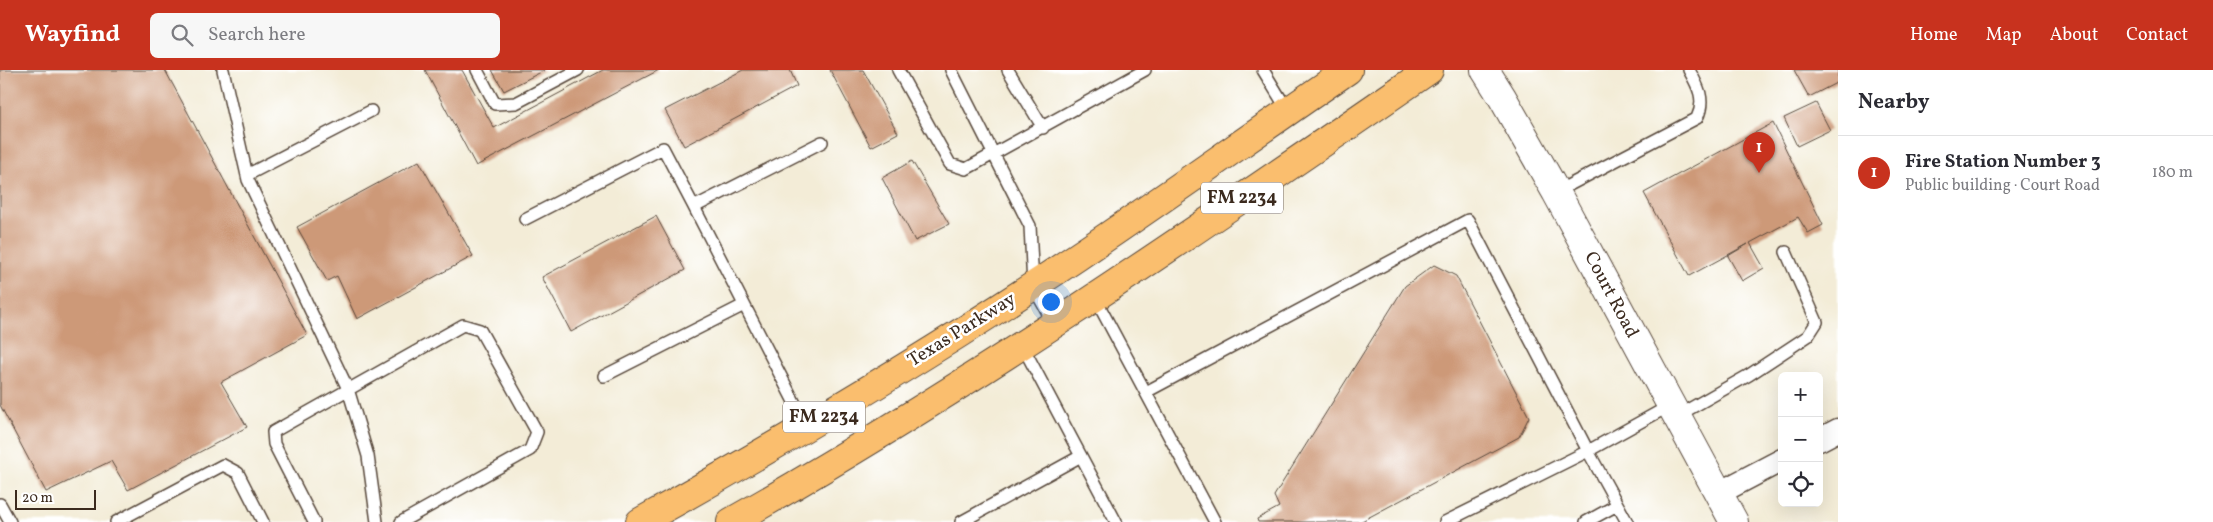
<!DOCTYPE html>
<html lang="en">
<head>
<meta charset="utf-8">
<style>
  :root { --surface:#fff; --page:#f7f7f7; --text:#2b2b33; --muted:#7c7c81; --line:#e1e1e2; --accent:#c8321e }
  body { margin:0; font-family:Vollkorn,serif; background:var(--page); color:var(--text) }
  .controls { position:absolute; right:15px; bottom:15px; display:grid; overflow:hidden; border-radius:8px; box-shadow:0 5px 20px #0002 }
  .controls button { width:45px; height:45px; display:grid; place-items:center; padding:0; border:0; border-bottom:1px solid var(--line); background:var(--surface); color:var(--text); font:25px sans-serif }
  .scale { position:absolute; left:15px; bottom:12px; width:81px; box-sizing:border-box; padding-left:5px; border:2px solid #3b2a1e; border-top:0; font-size:14px; line-height:18px; white-space:nowrap; color:#3b2a1e; -webkit-text-stroke:4px #fff; paint-order:stroke }
  .you { position:absolute; left:1050px; top:231px; width:18px; height:18px; margin:-12px; border:4px solid #fff; border-radius:50%; background:#1a73e8; box-shadow:0 0 0 8px #1a73e833 }
  .badge { display:grid; place-items:center; width:32px; height:32px; border-radius:50%; background:var(--accent); color:#fff; font-size:16px; font-weight:700 }
  .pin { position:absolute; translate:-50% -41px; filter:drop-shadow(0 1px 2px #0008) }
  .pin::after { content:''; position:absolute; top:26px; width:18px; height:15px; background:inherit; clip-path:polygon(0 0,100% 0,50% 100%) }
  .list { margin:0; padding:0; list-style:none }
  h2 { display:flex; justify-content:space-between; align-items:center; height:65px; margin:0; padding:0 20px; font-size:21px }
  h2 small { font-size:16px; font-weight:400; color:var(--muted) }
  .list li { display:grid; grid-template-columns:32px 1fr auto; gap:15px; align-items:center; box-sizing:border-box; height:75px; padding:0 20px; border-top:1px solid var(--line) }
  .list b { display:block; font-size:19px; white-space:nowrap }
  .list p { margin:0; font-size:16px; white-space:nowrap; color:var(--muted) }
  .list em { font-size:16px; font-style:normal; color:var(--muted) }
  .icon { flex:none; width:28px; height:28px; fill:none; stroke:currentColor; stroke-width:2; stroke-linecap:round; stroke-linejoin:round }
  .map { position:relative; flex:none; width:1838px; height:452px; overflow:hidden }
  header { display:flex; align-items:center; gap:30px; box-sizing:border-box; height:70px; padding:0 25px; background:var(--accent); color:#fff }
  header strong { font-size:24px }
  nav { display:flex; gap:28px; margin-inline-start:auto; font-size:18px }
  .search { width:350px; height:45px; background:var(--page); display:flex; align-items:center; gap:12px; box-sizing:border-box; padding:0 18px; border-radius:8px; color:var(--muted); font-size:19px }
  main { display:flex }
  aside { flex:1; background:var(--surface) }
  .map>svg:first-child { display:block }
  .building { fill:#cd9978 }
  .lines { fill:none; stroke-linecap:round; stroke-linejoin:round }
  .service-casing { stroke:#57473a; stroke-width:14 }
  .minor-casing { stroke:#57473a; stroke-width:25 }
  .tertiary-casing { stroke:#57473a; stroke-width:30 }
  .primary-casing { stroke:#57473a; stroke-width:30 }
  .service { stroke:#fff; stroke-width:11 }
  .minor { stroke:#fff; stroke-width:22 }
  .tertiary { stroke:#fff; stroke-width:28 }
  .primary { stroke:#fabe6e; stroke-width:28 }
  .labels { text-anchor:middle; dominant-baseline:central; stroke-width:5; stroke-linejoin:round; paint-order:stroke }
  .shield { fill:#fff; stroke:#766a62; stroke-width:1 }
  .shield-label { font-size:18px; font-weight:bold; fill:#3b2a1e }
  .street-label { font-size:19px; fill:#3b2a1e; stroke:#fff }
</style>
</head>
<body>
<header>
<strong>Wayfind</strong>
<div class="search"><svg class="icon" aria-label="search" viewBox="0 0 24 24"><circle cx="10" cy="10" r="6"/><path d="M15 15l6 6"/></svg>Search here</div>
<nav><a>Home</a><a>Map</a><a>About</a><a>Contact</a></nav>
</header>
<main>
<div class="map">
<svg width="1838" height="452" viewBox="0 0 1838 452">
  <rect width="100%" height="100%" fill="#fff"/>
  <filter id="ink" filterUnits="userSpaceOnUse"><feTurbulence type="fractalNoise" baseFrequency=".02" numOctaves="2"/><feDisplacementMap in="SourceGraphic" scale="10" xChannelSelector="R" yChannelSelector="G"/><feConvolveMatrix kernelMatrix="1 2 1 2 8 2 1 2 1" color-interpolation-filters="sRGB"/></filter>
  <filter id="wash" filterUnits="userSpaceOnUse"><feTurbulence type="fractalNoise" baseFrequency=".0096" numOctaves="4" result="noise"/><feDisplacementMap in="SourceGraphic" scale="20" xChannelSelector="R" yChannelSelector="G"/><feGaussianBlur stdDeviation="1.12" result="paint"/><feColorMatrix in="noise" values="0 0 0 0 0 0 0 0 0 0 0 0 0 0 0 0 0 1.4 0 .05"/><feComposite in="paint" operator="in"/></filter>
  <g filter="url(#wash)">
    <rect width="100%" height="100%" fill="#f3ecd7"/>
    <g id="blocks">
      <path class="building" d="M0,0H165L307,265L221,312L247,357L128,420L111,391L46,422L0,335Z
        M425,0H462L494,58L603,0H659L476,96Z
        M492,0H545L504,21Z
        M743,0H790L797,16L684,76L665,40Z
        M830,0H863L898,63L871,77Z
        M1794,0H1838V12L1809,27Z
        M1816,33L1830,60L1797,76L1784,48Z
        M1773,53L1823,155L1808,163L1798,147L1750,173L1764,198L1742,211L1728,186L1748,174L1689,206L1644,123Z
        M419,91L473,186L357,249L337,206L327,211L297,157Z
        M912,91L949,154L915,171L882,108Z
        M656,146L685,200L571,262L542,207Z
        M1434,195L1456,206L1529,347L1519,367L1360,452H1258L1257,449L1279,437L1274,426L1405,216Z"/>
    </g>
  </g>
  <g filter="url(#ink)">
    <use href="#blocks" fill-opacity="0" stroke="#57473a" stroke-width="1"/>
    <g class="lines">
      <defs>
        <path id="service" d="M223,0L248,110L348,319L368,386L377,452
          M477,0L495,34L516,33L578,0
          M898,0L950,94L966,99L1145,0
          M951,0L1030,156L1033,216L1054,254
          M1008,0L1043,58
          M1263,0L1288,41
          M247,105L371,41
          M1556,122L1697,48C1706,30 1698,16 1689,0
          M525,149L663,78L694,137
          M1094,226L1215,452
          M1022,275L1116,452
          M604,306L744,235
          M1146,322L1468,150L1588,381L1671,335
          M1677,346L1749,305L1808,266L1817,252L1786,182
          M807,357L694,137L822,72
          M0,434L10,452
          M116,452L223,395L238,403L263,452
          M314,452L274,374L273,362L463,255L480,260L537,362L530,380L401,452
          M961,452L1081,386
          M1445,452L1588,381L1627,452
          M1586,452L1617,435"/>
        <path id="minor" d="M1819,370L1838,360
          M1719,423L1782,390"/>
        <path id="tertiary" d="M1485,0L1502,27L1556,122L1734,452"/>
        <path id="primary" d="M640,452C789,369 935,282 1077,187C1168,126 1257,62 1348,0
          M731,452C972,316 1201,157 1429,0"/>
      </defs>
      <use href="#service" class="service-casing"/>
      <use href="#minor" class="minor-casing"/>
      <use href="#tertiary" class="tertiary-casing"/>
      <use href="#primary" class="primary-casing"/>
      <use href="#service" class="service"/>
      <use href="#minor" class="minor"/>
      <use href="#tertiary" class="tertiary"/>
      <use href="#primary" class="primary"/>
    </g>
  </g>
  <g class="labels">
    <g class="shield">
      <rect x="1201" y="112.5" width="82" height="31" rx="4"/>
      <rect x="783" y="331.5" width="82" height="31" rx="4"/>
    </g>
    <g class="shield-label">
      <text x="1242" y="128">FM 2234</text>
      <text x="824" y="347">FM 2234</text>
    </g>
    <g class="street-label">
      <text transform="translate(1611 225) rotate(62)">Court Road</text>
      <text transform="translate(962 260) rotate(-32)">Texas Parkway</text>
    </g>
  </g>
</svg>
<div class="controls">
<button>+</button>
<button>−</button>
<button><svg class="icon" aria-label="locate" viewBox="0 0 24 24"><circle cx="12" cy="12" r="6"/><path d="M12 2v4M12 18v4M2 12h4M18 12h4"/></svg></button>
</div>
<div class="scale">20 m</div>
<div class="you"></div>
<div class="pin badge" style="left:1759px;top:103px">1</div>
</div>
<aside>
<h2>Nearby<small></small></h2>
<ul class="list">
<li><span class="badge">1</span><div><b>Fire Station Number 3</b><p>Public building · Court Road</p></div><em>180 m</em></li>
</ul>
</aside>
</main>
</body>
</html>
